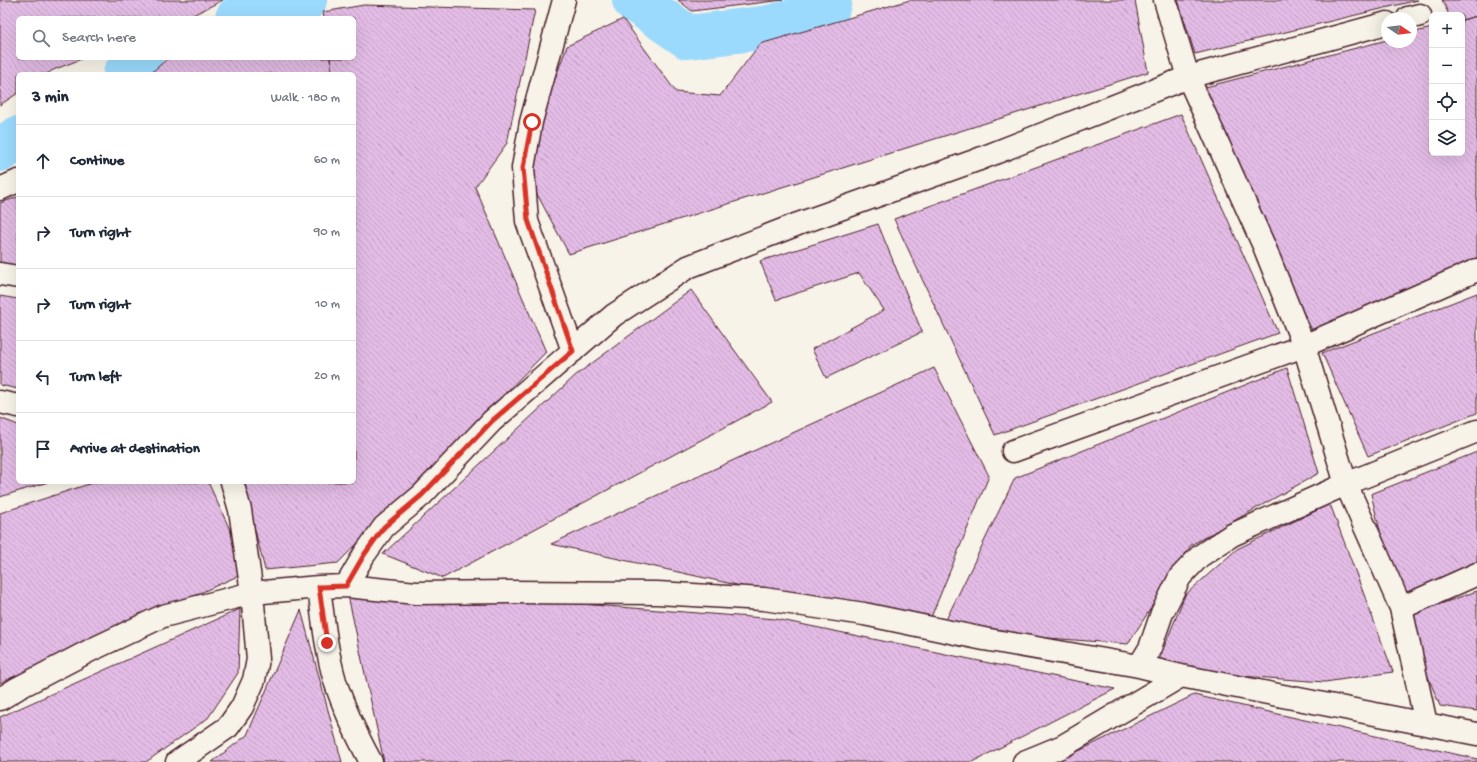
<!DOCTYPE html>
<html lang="en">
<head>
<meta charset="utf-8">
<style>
  :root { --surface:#fff; --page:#f6f6f7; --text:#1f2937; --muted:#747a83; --line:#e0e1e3 }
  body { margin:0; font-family:"Gochi Hand",sans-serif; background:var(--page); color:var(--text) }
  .controls { position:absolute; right:12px; top:12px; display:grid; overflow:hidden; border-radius:6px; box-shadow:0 4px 16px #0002 }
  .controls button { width:36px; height:36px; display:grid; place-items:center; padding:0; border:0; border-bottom:1px solid var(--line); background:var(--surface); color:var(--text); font:20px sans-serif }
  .compass { position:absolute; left:1381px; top:12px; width:36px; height:36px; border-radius:50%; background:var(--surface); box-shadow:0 4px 16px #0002; rotate:103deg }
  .stop { position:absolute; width:12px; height:12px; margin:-9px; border:3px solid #d93025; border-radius:50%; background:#fff }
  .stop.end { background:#d93025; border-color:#fff; box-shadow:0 1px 4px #0008 }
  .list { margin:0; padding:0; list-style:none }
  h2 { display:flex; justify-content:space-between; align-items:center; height:52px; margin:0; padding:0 16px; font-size:17px }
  h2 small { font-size:13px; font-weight:400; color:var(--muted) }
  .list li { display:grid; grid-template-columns:26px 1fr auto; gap:12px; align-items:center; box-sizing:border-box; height:72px; padding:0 16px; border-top:1px solid var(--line) }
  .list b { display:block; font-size:15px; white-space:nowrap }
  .list em { font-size:13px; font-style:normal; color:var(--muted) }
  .icon { flex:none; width:22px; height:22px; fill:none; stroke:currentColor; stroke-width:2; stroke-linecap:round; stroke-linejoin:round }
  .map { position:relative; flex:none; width:1477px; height:762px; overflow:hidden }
  .search { position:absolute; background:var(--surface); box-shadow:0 4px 16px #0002; left:16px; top:16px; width:340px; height:44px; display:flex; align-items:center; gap:10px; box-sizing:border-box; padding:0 14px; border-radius:6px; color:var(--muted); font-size:15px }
  .panel { position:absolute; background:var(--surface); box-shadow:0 4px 16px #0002; left:16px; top:72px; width:340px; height:412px; border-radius:6px }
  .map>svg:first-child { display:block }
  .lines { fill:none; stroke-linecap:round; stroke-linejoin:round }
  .river { stroke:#9bdafd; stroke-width:44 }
  .building { fill:url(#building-back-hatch); stroke:#4a1f2b }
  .street-casing { stroke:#4a1f2b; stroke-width:25 }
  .street { stroke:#f7f3e8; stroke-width:22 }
  .route { stroke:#d93025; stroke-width:5 }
</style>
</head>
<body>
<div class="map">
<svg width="1477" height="762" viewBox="0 0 1477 762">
  <defs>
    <pattern id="building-back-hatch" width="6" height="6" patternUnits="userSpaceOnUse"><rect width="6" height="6" fill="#e3bce5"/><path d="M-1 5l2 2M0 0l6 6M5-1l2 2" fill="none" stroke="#c4a1c5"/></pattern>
  </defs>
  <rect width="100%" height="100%" fill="#f7f3e8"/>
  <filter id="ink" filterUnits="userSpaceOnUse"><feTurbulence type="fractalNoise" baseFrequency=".025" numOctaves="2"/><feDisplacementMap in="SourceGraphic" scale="8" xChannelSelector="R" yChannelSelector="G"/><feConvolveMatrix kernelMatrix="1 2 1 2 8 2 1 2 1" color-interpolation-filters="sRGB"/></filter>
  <g filter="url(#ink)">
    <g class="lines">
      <path class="river" d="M634,0L688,37L769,27L827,12L830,0
        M237,18L250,17L305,0
        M125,74L141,58
        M0,150L18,138"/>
    </g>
    <path class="building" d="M0,0H223L187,18H18V58H84L53,70L47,74H18V93L0,105Z
      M678,0H783L692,11Z
      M910,0H1135L1148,72L569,254L523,168L567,46L623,19L676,92L720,96L760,44Z
      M1178,0H1418L1195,54Z
      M1442,0H1477V16L1462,20V15H1449Z
      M364,5L535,10L507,143L475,187L546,352L338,563L265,570L243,482H354V74H332L330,58H354V18H324L323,12Z
      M1477,16V267L1317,340L1194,90L1387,40V42H1411V33L1432,28V153H1462V20Z
      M168,58H330L332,74H150Z
      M1181,114L1278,333L995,435L894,219Z
      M18,197V272L0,268V203Z
      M878,224L922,332L826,378L812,349L884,310L859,273L776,300L760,261Z
      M691,290L772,402L443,578L383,554L576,375Z
      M1477,293V413L1368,456L1322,353Z
      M0,296L18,299V389L0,385Z
      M934,368L989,476L927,627L551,544Z
      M1287,368L1319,473L1191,545L1128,644L941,630L1015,478Z
      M0,418L18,425V482H48L0,497Z
      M1477,452V566L1396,596L1371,494Z
      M95,482H208L249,571L0,683V513Z
      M1330,504L1393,672L1325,682L1155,670L1185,595L1237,549Z
      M346,586L776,619L1115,689L972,762H384Z
      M1477,591V711L1440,706L1404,617Z
      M240,609L238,673L208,718L146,762H1L0,759V717Z
      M301,610L342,762H212L247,735Z
      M1194,695L1477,759V762H1056Z"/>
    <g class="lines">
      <defs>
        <path id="street" d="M564,0L531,122L523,168L527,221L573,351
          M1165,0L1188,77L1264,246L1304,346L1346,484L1401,608L1426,724
          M1408,18L1420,15
          M0,189L18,181
          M0,274L18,277
          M0,402L18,406
          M1013,451L1304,346L1477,270
          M346,586L364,555L384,527L422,495L492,421L614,315L688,267L798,224L977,160L1188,77L1387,23
          M319,587C323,618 326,650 335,681C344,709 357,736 371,762
          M1401,608L1477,574
          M1139,666L1150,648L1162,613L1180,577L1200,556L1232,535L1346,484L1477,431
          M0,699L18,688L91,650L163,616L252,593L319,587L346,586L416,593L510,592L657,593L764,599L864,614L984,639L1139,666L1181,676L1477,734
          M177,762L228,727L242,707L254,680L258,659L252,593L240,510L232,482
          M1024,762L1063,746L1181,676"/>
      </defs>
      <use href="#street" class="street-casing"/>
      <use href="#street" class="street"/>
    </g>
  </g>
  <g class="lines" filter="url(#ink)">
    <path class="route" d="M327,643L319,587L346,586L364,555L384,527L422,495L492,421L573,351L528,220L523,168L532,122"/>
  </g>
</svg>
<div class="controls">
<button>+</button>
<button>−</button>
<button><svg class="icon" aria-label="locate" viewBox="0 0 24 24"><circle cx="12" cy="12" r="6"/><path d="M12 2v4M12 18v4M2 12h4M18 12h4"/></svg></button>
<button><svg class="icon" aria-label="layers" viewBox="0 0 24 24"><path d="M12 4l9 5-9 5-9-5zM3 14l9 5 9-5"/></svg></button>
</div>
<svg class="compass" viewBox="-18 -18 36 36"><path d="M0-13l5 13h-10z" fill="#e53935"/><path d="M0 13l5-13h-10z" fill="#747a83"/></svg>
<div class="stop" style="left:532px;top:122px"></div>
<div class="stop end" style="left:327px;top:643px"></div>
<div class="search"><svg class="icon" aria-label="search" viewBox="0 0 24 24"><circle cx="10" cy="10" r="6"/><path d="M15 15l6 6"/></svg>Search here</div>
<section class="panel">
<h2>3 min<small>Walk · 180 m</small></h2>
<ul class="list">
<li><svg class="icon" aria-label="ahead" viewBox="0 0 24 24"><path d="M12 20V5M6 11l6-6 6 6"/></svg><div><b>Continue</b></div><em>60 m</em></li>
<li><svg class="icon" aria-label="right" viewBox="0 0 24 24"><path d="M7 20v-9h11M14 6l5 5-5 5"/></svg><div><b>Turn right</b></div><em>90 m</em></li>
<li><svg class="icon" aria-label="right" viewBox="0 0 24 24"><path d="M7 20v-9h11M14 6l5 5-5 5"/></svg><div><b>Turn right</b></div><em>10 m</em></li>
<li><svg class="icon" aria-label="left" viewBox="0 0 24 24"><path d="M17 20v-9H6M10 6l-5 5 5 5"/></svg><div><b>Turn left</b></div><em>20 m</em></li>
<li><svg class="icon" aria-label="arrive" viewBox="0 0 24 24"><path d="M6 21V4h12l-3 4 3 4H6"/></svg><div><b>Arrive at destination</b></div></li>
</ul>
</section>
</div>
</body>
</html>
